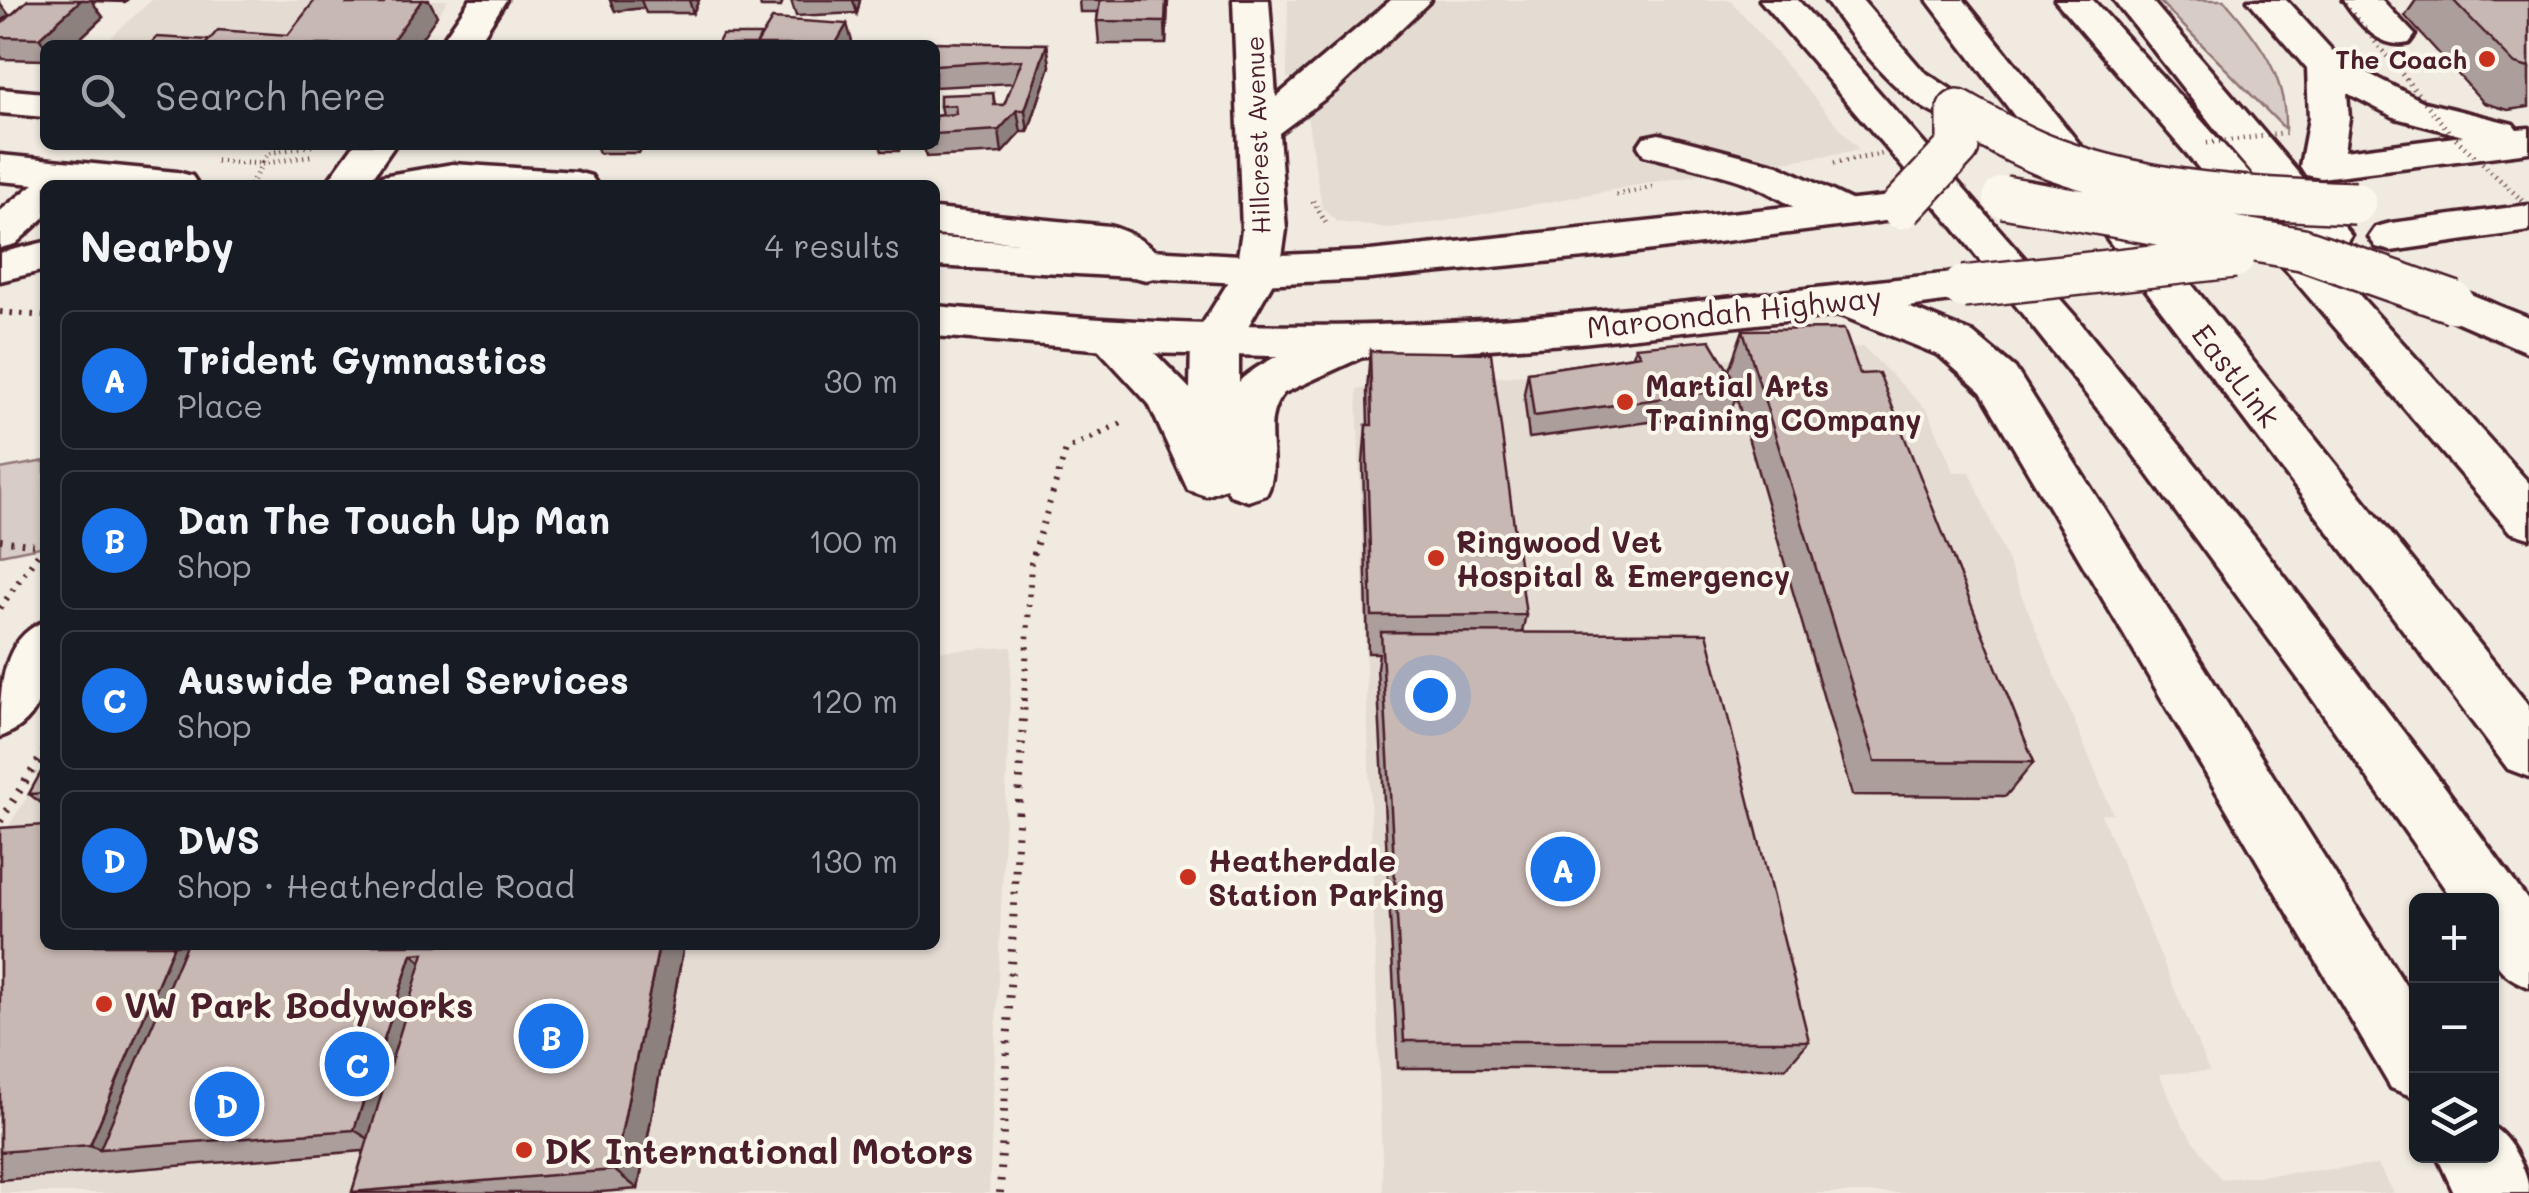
<!DOCTYPE html>
<html lang="en">
<head>
<meta charset="utf-8">
<style>
  :root { --surface:#171b24; --page:#20242c; --text:#f1f3f6; --muted:#9ea1a6; --line:#363941; --accent:#1a73e8 }
  body { margin:0; font-family:Mali,sans-serif; background:var(--page); color:var(--text) }
  .controls { position:absolute; right:30px; bottom:30px; display:grid; overflow:hidden; border-radius:15px; box-shadow:0 2px 8px #0004 }
  .controls button { width:90px; height:90px; display:grid; place-items:center; padding:0; border:0; border-bottom:2px solid var(--line); background:var(--surface); color:var(--text); font:50px sans-serif }
  .you { position:absolute; left:1430px; top:695px; width:35px; height:35px; margin:-25px; border:8px solid #fff; border-radius:50%; background:#1a73e8; box-shadow:0 0 0 15px #1a73e833 }
  .badge { display:grid; place-items:center; width:65px; height:65px; border-radius:50%; background:var(--accent); color:#fff; font-size:32px; font-weight:700 }
  .pin { position:absolute; translate:-50% -50%; border:5px solid #fff; box-shadow:0 2px 10px #0006 }
  .list { margin:0; padding:0; list-style:none }
  h2 { display:flex; justify-content:space-between; align-items:center; height:130px; margin:0; padding:0 40px; font-size:42px }
  h2 small { font-size:32px; font-weight:400; color:var(--muted) }
  .list li { display:grid; grid-template-columns:65px 1fr auto; gap:30px; align-items:center; box-sizing:border-box; height:140px; margin:0 20px 20px; padding:0 20px; border:2px solid var(--line); border-radius:15px }
  .list b { display:block; font-size:38px; white-space:nowrap }
  .list p { margin:0; font-size:32px; white-space:nowrap; color:var(--muted) }
  .list em { font-size:32px; font-style:normal; color:var(--muted) }
  .icon { flex:none; width:55px; height:55px; fill:none; stroke:currentColor; stroke-width:2; stroke-linecap:round; stroke-linejoin:round }
  .map { position:relative; flex:none; width:2529px; height:1193px; overflow:hidden }
  .search { position:absolute; background:var(--surface); box-shadow:0 2px 8px #0004; left:40px; top:40px; width:900px; height:110px; display:flex; align-items:center; gap:25px; box-sizing:border-box; padding:0 35px; border-radius:15px; color:var(--muted); font-size:38px }
  .panel { position:absolute; background:var(--surface); box-shadow:0 2px 8px #0004; left:40px; top:180px; width:900px; height:770px; border-radius:15px }
  .map>svg:first-child { display:block }
  .built { fill:#e4dbd2 }
  .green { fill:#d8ccc6; stroke:#917678; stroke-width:2.5 }
  .lines { fill:none; stroke-linecap:round; stroke-linejoin:round }
  .minor-casing { stroke:#4a1f2b; stroke-width:7 }
  .major-casing { stroke:#4a1f2b; stroke-width:7 }
  .highway-casing { stroke:#4a1f2b; stroke-width:7 }
  .path-far2 { stroke:#4a1f2b; stroke-width:5; stroke-dasharray:1 5; stroke-linecap:butt }
  .path-far1 { stroke:#4a1f2b; stroke-width:6; stroke-dasharray:2.5 8; stroke-linecap:butt }
  .path { stroke:#4a1f2b; stroke-width:8; stroke-dasharray:2.5 9; stroke-linecap:butt }
  .minor { fill:#fbf7ec; fill-rule:evenodd }
  .major { fill:#fbf7ec; fill-rule:evenodd }
  .highway { fill:#fbf7ec; fill-rule:evenodd }
  .highway-bridge-casing { stroke:#4a1f2b; stroke-width:46; stroke-linecap:butt }
  .path-bridge { stroke:#4a1f2b; stroke-width:5; stroke-dasharray:1 5; stroke-linecap:butt }
  .highway-bridge { stroke:#fbf7ec; stroke-width:41 }
  .wall { fill:#ac9e9a; stroke:#4a1f2b; stroke-width:2.5 }
  .shaded-wall { fill:#8c817d; stroke:#4a1f2b; stroke-width:2.5 }
  .building { fill:#c8b8b3; stroke:#4a1f2b; stroke-width:2.5 }
  .poi-dot { fill:#c8321e; stroke:#fbf7ec; stroke-width:4 }
  .labels { text-anchor:middle; dominant-baseline:central; stroke-width:8; stroke-linejoin:round; paint-order:stroke }
  .far-poi-label { font-size:25px; font-weight:bold; fill:#4a1f2b; stroke:#fbf7ec; text-anchor:end }
  .far-street-label { font-size:25px; fill:#4a1f2b; stroke:#fbf7ec }
  .street-label { font-size:30px; fill:#4a1f2b; stroke:#fbf7ec }
  .poi-label { font-size:30px; font-weight:bold; fill:#4a1f2b; stroke:#fbf7ec; text-anchor:start }
  .near-poi-label { font-size:35px; font-weight:bold; fill:#4a1f2b; stroke:#fbf7ec; text-anchor:start }
</style>
</head>
<body>
<div class="map">
<svg width="2529" height="1193" viewBox="0 0 2529 1193">
  <rect width="100%" height="100%" fill="#f0eae0"/>
  <filter id="ink" filterUnits="userSpaceOnUse"><feTurbulence type="fractalNoise" baseFrequency=".01" numOctaves="2"/><feDisplacementMap in="SourceGraphic" scale="20" xChannelSelector="R" yChannelSelector="G"/><feConvolveMatrix kernelMatrix="1 2 1 2 8 2 1 2 1" color-interpolation-filters="sRGB"/></filter>
  <g filter="url(#ink)">
    <path class="built" d="M152,0H448L417,45H102Z
      M1288,0H1730L1859,150L1666,180L1439,222L1388,228L1337,222L1322,208L1301,78H1287Z
      M1863,347L1928,411L1954,472H1970L2113,814H2101L2209,1071L2159,1074L2181,1123L2221,1179L2378,1165L2394,1193H1378L1383,1192L1357,389Z
      M1012,647L989,1193H0V840L45,769V945H935V651Z"/>
    <path class="green" d="M2158,0H2224C2258,39 2287,76 2285,129Z
      M45,461V546L0,555V469Z"/>
    <g class="lines">
      <defs>
        <path id="minor" d="M470,0H506L477,45H439Z
          M1233,0H1269L1276,97L1391,0H1431L1335,91L1279,133L1286,230L1280,270L1239,342V382C1252,365 1333,326 1355,326C1360,327 1365,329 1371,331L1378,342L1371,353L1284,393C1257,423 1284,464 1266,495L1248,501L1230,495L1226,488L1206,496L1188,490L1149,404L1089,339L1096,328L1113,323L1130,328L1190,389L1191,342L1236,270L1242,230Z
          M2343,0H2382L2415,35L2409,43C2380,50 2358,23 2343,0Z
          M0,89L45,93V117L0,113Z
          M1659,134L1778,165L1861,205L1868,214L1861,223C1821,234 1782,194 1744,182C1712,171 1678,164 1644,155L1638,146L1644,137Z
          M354,145H395L367,185H325Z
          M453,164L576,172L591,176L597,185H376L382,176Z
          M935,209L1109,226C1131,232 1156,247 1168,266L1162,276L1146,280L1130,276L1092,250L935,235Z
          M45,242V270L0,281V253Z"/>
        <path id="major" d="M45,621C45,668 53,718 0,737C0,690 0,639 45,621Z"/>
        <path id="highway" d="M1760,0H1798L2075,316L2255,538L2428,764L2529,902V987C2481,968 2492,945 2492,900H2453L2302,684L2131,451L1952,225Z
          M1825,0H1862L1923,71L1972,103L1978,111L1972,119C1920,133 1852,39 1825,0Z
          M1927,0H1964L2529,706V777L2508,769Z
          M2055,0H2093L2311,242L2227,144L2114,0H2151L2351,235L2344,245L2329,249L2314,245L2529,483V538L2510,532Z
          M2248,0H2286L2340,59L2424,102L2513,124L2517,129L2529,128V152L2321,178L2306,175L2300,166L2309,118L2307,69ZM2347,93L2396,118L2463,136L2344,151L2349,118Z
          M0,155L177,172L192,176L198,185H45V217L15,244L0,248V211L34,184L0,181Z
          M1901,195L1916,199L1922,208L1916,217L1605,256L1370,279L1258,284L935,266V238L1258,256L1370,251Z
          M2529,205V231L2391,251L2376,247L2369,237L2376,227L2391,223Z
          M1963,272L1979,277L1986,287L1979,297L1908,307L1973,333L2015,368L2416,1002V1098L2391,1088L1981,392L1939,355L1840,315L1581,343L1351,358L1143,353L935,336V306C1099,321 1263,331 1427,323C1606,315 1785,290 1963,272Z
          M2453,287L2529,318V353L2437,313L2430,302L2437,291Z
          M2492,1127C2510,1136 2529,1173 2529,1193H2454L2437,1156H2492Z"/>
      </defs>
      <use href="#minor" class="minor-casing"/>
      <use href="#major" class="major-casing"/>
      <use href="#highway" class="highway-casing"/>
      <path class="path-far2" d="M216,161L262,164L268,153L316,145
        M1834,163L1857,159
        M250,185L262,164L315,155
        M1616,195L1653,187
        M1313,201L1327,225"/>
      <path class="path-far1" d="M0,312L45,316
        M0,540L43,546
        M0,608L45,544
        M1024,701L1031,563L1066,450L1128,420"/>
      <path class="path" d="M0,821L45,751
        M1000,1193L1024,698"/>
      <use href="#minor" class="minor"/>
      <use href="#major" class="major"/>
      <use href="#highway" class="highway"/>
      <defs>
        <path id="highway-bridge" d="M2004,197L2302,249L2453,302
          M1901,208L1958,147V111C1989,128 2020,147 2054,159C2150,194 2253,199 2355,203
          M1963,287L2234,257"/>
      </defs>
      <use href="#highway-bridge" class="highway-bridge-casing"/>
      <path class="path-bridge" d="M2341,0L2451,134L2529,207
        M2207,143L2290,133
        M1857,159L1885,153"/>
      <use href="#highway-bridge" class="highway-bridge"/>
    </g>
    <path class="wall" d="M28,0H127L125,2L91,1L103,17L73,45H45V60L3,59L0,55V25Z
      M610,0H699L693,13H646L644,8L615,11Z
      M759,0H783L781,7H761Z
      M791,0H860L857,13L796,16Z
      M1079,0H1168L1166,44H1099L1097,21L1098,12H1080Z
      M2416,0H2529V107L2508,110L2484,103L2405,16Z
      M1047,44L1050,66L1028,132H1021L1002,153L926,157L924,145H935V116L942,115L940,106L993,93L995,105H1004L1013,83L935,87V45Z
      M596,145H643L639,153H599Z
      M880,145H900L899,151H882Z
      M1743,330L1860,374L2034,762L2006,796L1852,795L1736,396L1731,411L1529,438L1524,394L1528,372L1633,356L1635,347L1730,373L1729,370Z
      M1370,351L1526,615L1522,632L1809,1041L1786,1068H1398L1377,668L1379,653H1368L1363,464L1366,425H1368L1367,391Z
      M45,765V806L29,794Z
      M0,828L45,945H684L638,1189L589,1193H354L352,1192L364,1151L0,1180Z"/>
    <path class="shaded-wall" d="M81,0H91L103,17L73,45L45,46L39,38Z
      M350,0H363L368,9L347,4Z
      M422,0H429L437,16L417,45H388Z
      M610,0H641L644,8L615,11Z
      M689,0H699L693,13Z
      M853,0H860L857,13Z
      M1166,0H1168L1166,44L1165,22Z
      M0,3L9,15L0,22Z
      M847,24L853,45H835Z
      M1047,44L1050,66L1028,132L1025,110Z
      M1017,110L1021,132L1002,153L999,130Z
      M174,945H231L100,1149L90,1145Z
      M659,945H684L638,1189L614,1170Z
      M412,954L441,978L387,1150L354,1130Z"/>
    <path class="building" d="M28,0H81L39,38L0,37V25Z
      M315,0H350L347,4H383L386,0H422L390,44L388,45H205L218,30L288,35Z
      M367,0H386L383,4H364Z
      M1100,0H1166L1165,22L1097,21Z
      M2453,0H2529V68L2515,64Z
      M772,19L847,24L835,45H756Z
      M722,35H761L756,45H717Z
      M157,37L209,40L205,45H149Z
      M932,42L1047,44L1025,110H1017L999,130L935,134V116L956,114L955,105L940,106V95L993,93L994,105H1004L1022,60L935,65V45H931Z
      M1844,329L1860,374L1879,373L2034,762L1875,761L1743,330Z
      M1710,340L1739,388L1534,416L1528,372L1640,355L1635,347Z
      M1370,351L1491,353L1526,615L1372,616L1366,425H1372Z
      M1381,632L1707,633L1809,1041H1404Z
      M45,765V793L29,794Z
      M45,825V945H174L90,1145L0,1152V828Z
      M186,945H659L614,1170L352,1192L424,953L412,954L354,1130L100,1149Z"/>
  </g>
  <g class="poi-dot">
    <circle cx="2487" cy="59" r="10"/>
    <circle cx="1625" cy="402" r="10"/>
    <circle cx="1436" cy="558" r="10"/>
    <circle cx="1188" cy="877" r="10"/>
    <circle cx="104" cy="1004" r="10"/>
    <circle cx="524" cy="1150" r="10"/>
  </g>
  <g class="labels">
    <g class="far-poi-label">
      <text x="2467" y="59">The Coach</text>
    </g>
    <g class="far-street-label">
      <text transform="translate(1257 135) rotate(-92)">Hillcrest Avenue</text>
    </g>
    <g class="street-label">
      <text transform="translate(1734 311) rotate(-6)">Maroondah Highway</text>
      <text transform="translate(2237 375) rotate(52)">EastLink</text>
    </g>
    <g class="poi-label">
      <text x="1645" y="385">Martial Arts<tspan x="1645" dy="34">Training COmpany</tspan></text>
      <text x="1456" y="541">Ringwood Vet<tspan x="1456" dy="34">Hospital &amp; Emergency</tspan></text>
      <text x="1208" y="860">Heatherdale<tspan x="1208" dy="34">Station Parking</tspan></text>
    </g>
    <g class="near-poi-label">
      <text x="124" y="1004">VW Park Bodyworks</text>
      <text x="544" y="1150">DK International Motors</text>
    </g>
  </g>
</svg>
<div class="controls">
<button>+</button>
<button>−</button>
<button><svg class="icon" aria-label="layers" viewBox="0 0 24 24"><path d="M12 4l9 5-9 5-9-5zM3 14l9 5 9-5"/></svg></button>
</div>
<div class="you"></div>
<div class="pin badge" style="left:1563px;top:869px">A</div>
<div class="pin badge" style="left:551px;top:1036px">B</div>
<div class="pin badge" style="left:357px;top:1064px">C</div>
<div class="pin badge" style="left:227px;top:1104px">D</div>
<div class="search"><svg class="icon" aria-label="search" viewBox="0 0 24 24"><circle cx="10" cy="10" r="6"/><path d="M15 15l6 6"/></svg>Search here</div>
<section class="panel">
<h2>Nearby<small>4 results</small></h2>
<ul class="list">
<li><span class="badge">A</span><div><b>Trident Gymnastics</b><p>Place</p></div><em>30 m</em></li>
<li><span class="badge">B</span><div><b>Dan The Touch Up Man</b><p>Shop</p></div><em>100 m</em></li>
<li><span class="badge">C</span><div><b>Auswide Panel Services</b><p>Shop</p></div><em>120 m</em></li>
<li><span class="badge">D</span><div><b>DWS</b><p>Shop · Heatherdale Road</p></div><em>130 m</em></li>
</ul>
</section>
</div>
</body>
</html>
